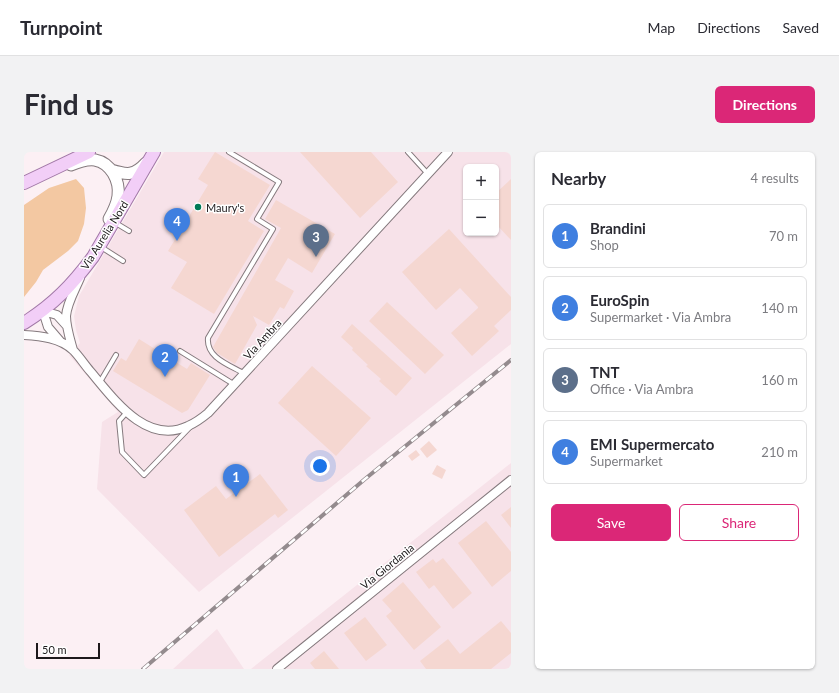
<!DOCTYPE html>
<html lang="en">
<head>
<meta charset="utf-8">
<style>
  :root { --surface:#fff; --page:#f2f2f3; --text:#2b2b33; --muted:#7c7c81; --line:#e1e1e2; --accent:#db2777 }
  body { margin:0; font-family:Lato,sans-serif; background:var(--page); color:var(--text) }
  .controls { position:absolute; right:12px; top:12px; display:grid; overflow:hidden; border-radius:6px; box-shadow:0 1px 3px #0004 }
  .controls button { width:36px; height:36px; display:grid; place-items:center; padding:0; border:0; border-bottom:1px solid var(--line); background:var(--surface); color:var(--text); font:20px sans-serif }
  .scale { position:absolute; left:12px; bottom:10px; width:64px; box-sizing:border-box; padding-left:4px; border:2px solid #1d191b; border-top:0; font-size:11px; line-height:14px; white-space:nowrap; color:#1d191b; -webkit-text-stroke:3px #fff; paint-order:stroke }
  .you { position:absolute; left:296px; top:314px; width:14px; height:14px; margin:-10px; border:3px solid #fff; border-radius:50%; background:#1a73e8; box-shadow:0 0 0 6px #1a73e833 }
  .badge { display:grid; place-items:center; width:26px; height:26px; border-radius:50%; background:var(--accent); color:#fff; font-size:13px; font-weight:700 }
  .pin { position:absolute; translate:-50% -33px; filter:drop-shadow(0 1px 2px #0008) }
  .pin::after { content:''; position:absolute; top:21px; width:14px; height:12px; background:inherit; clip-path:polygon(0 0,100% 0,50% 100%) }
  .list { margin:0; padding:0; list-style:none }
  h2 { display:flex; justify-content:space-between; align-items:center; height:52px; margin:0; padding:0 16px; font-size:17px }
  h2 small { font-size:13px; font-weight:400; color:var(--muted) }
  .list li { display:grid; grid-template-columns:26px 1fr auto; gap:12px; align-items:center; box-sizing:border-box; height:64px; margin:0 8px 8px; padding:0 8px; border:1px solid var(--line); border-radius:6px }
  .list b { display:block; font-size:15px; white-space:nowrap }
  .list p { margin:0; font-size:13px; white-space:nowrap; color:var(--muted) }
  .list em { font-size:13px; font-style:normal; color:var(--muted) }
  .actions { display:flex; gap:8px; padding:12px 16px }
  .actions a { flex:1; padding:9px 0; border:1px solid var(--accent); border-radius:6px; text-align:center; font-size:14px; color:var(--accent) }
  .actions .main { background:var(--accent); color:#fff }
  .map { position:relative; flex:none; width:487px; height:517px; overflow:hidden; border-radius:6px }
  header { display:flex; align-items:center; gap:24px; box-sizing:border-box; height:56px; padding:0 20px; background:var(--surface); border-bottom:1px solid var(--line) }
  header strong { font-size:19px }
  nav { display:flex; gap:22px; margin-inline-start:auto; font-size:14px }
  .intro { display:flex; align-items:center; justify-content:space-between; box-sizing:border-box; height:96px; padding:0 24px }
  h1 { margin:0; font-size:28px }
  .button { padding:10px 18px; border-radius:6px; background:var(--accent); color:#fff; font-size:14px; font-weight:700 }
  main { display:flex; gap:24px; padding:0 24px }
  aside { flex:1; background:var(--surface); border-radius:6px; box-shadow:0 1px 3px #0004 }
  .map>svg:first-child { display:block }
  .built { fill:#f7e2e9; fill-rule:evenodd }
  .green { fill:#f3c8a2 }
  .building { fill:#f5d7d1 }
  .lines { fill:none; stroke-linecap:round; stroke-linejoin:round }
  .service-casing { stroke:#857a7e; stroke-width:6 }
  .minor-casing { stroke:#857a7e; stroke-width:10 }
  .secondary-casing { stroke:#857a7e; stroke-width:13 }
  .primary-casing { stroke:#a279a7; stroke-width:14 }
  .service { stroke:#fff; stroke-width:4 }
  .minor { stroke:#fff; stroke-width:8 }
  .secondary { stroke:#fff; stroke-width:11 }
  .primary { stroke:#f2cef7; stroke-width:12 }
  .rail-casing { stroke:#948b8e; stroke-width:4 }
  .rail { stroke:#fff; stroke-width:2.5; stroke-dasharray:8; stroke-linecap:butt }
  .poi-dot { fill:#007a57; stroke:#fff; stroke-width:1.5 }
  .labels { text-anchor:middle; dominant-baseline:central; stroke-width:3; stroke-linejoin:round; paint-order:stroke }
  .poi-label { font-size:11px; fill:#1d191b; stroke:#fff; text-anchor:start }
  .street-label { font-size:11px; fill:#1d191b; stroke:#fff }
</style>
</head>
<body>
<header>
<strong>Turnpoint</strong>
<nav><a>Map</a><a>Directions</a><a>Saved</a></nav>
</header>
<div class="intro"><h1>Find us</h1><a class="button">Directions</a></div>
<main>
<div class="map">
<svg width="487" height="517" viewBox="0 0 487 517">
  <rect width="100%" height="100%" fill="#fcf0f4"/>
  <path class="built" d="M140,0H487V192L175,440L73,337L78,270L94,260L45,203L56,191L52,178L50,164L55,144ZM442,15H472V81H442Z
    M487,311V517H227Z
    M193,477L220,517H149Z"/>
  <path class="green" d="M52,27L60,36L62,56L60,72L54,89L44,99L19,118L12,130L0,145V53L25,36Z"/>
  <path class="building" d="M191,0L246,33L224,69L240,79L190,162L147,136L163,110L144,99L184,33L174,27Z
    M276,0H347L374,30L336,66Z
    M487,27V88L472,72V41Z
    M252,48L311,82L288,121L264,106L251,128L270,139L260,157L256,155L245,173L229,164L233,173L211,212L193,201L189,195L257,76L241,67Z
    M425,77L487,145V158L470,174L475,179L448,204L427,181L454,156V155L436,136L412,158L378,120Z
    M363,150L420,203L401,222L345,169Z
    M328,172L388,226L372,244L355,229L357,227L342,214L344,213L328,198L329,196L317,185Z
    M115,187L163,217L167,211L186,223L164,258L158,261L89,219L97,206L102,209Z
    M288,214L347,266L312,304L254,251Z
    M405,289L413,298L403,306L396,297Z
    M392,298L396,303L388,309L384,304Z
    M413,313L422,318L418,327L408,322Z
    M236,322L264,358L254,366L251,362L195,405L160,358L192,334L202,347Z
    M487,355V376L477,363Z
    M462,369L487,400V419L468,435L434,391Z
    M419,406L448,441L429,457L410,433L405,437L392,420L409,407L412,411Z
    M379,430L417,475L390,498L362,464L368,459L358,448Z
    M341,465L363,493L342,509L320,481Z
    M477,469L487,481V501L467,517H402L396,509L424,487L436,502Z
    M300,499L315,517H291L286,511Z"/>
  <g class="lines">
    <defs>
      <path id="service" d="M205,0L255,30L233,67L249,77L184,186C182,206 206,213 221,222
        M384,0L404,22
        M90,70L105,79
        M77,95L99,109
        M156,199L211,233
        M76,230L92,203
        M103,260L95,269L98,300L120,323L167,274"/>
      <path id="minor" d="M0,183C17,184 36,186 49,198C55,204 60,212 66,219C89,246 122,294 164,274C171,271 178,266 184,261L424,0
        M36,189L24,175L19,159L33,163L42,173
        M49,198C46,187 42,175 42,164C43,151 51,138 56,126
        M253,517L487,328"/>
      <path id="secondary" d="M47,13C54,10 63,7 71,8C87,11 96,29 94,44C93,52 89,60 85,67
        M87,18C103,23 110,24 122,11"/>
      <path id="primary" d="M0,31L65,0
        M0,171C30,152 48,133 69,105L130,0"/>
    </defs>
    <use href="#service" class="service-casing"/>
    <use href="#minor" class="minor-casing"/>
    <use href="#secondary" class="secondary-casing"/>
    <use href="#primary" class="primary-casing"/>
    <use href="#service" class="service"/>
    <use href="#minor" class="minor"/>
    <use href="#secondary" class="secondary"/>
    <use href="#primary" class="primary"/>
    <defs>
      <path id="rail" d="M119,517L341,327L487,208"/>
    </defs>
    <use href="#rail" class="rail-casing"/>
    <use href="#rail" class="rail"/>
  </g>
  <circle class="poi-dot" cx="174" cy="55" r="4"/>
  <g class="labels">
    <g class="poi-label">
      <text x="182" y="55">Maury's</text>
    </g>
    <g class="street-label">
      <text transform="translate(80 83) rotate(-58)">Via Aurelia Nord</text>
      <text transform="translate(238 187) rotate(-48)">Via Ambra</text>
      <text transform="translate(363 414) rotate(-39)">Via Giordania</text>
    </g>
  </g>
</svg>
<div class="controls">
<button>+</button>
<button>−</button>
</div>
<div class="scale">50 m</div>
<div class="you"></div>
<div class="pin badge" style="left:212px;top:345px;background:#3f7fe0">1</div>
<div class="pin badge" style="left:141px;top:225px;background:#3f7fe0">2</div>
<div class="pin badge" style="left:292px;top:105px;background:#5c6f8a">3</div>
<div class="pin badge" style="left:153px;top:89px;background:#3f7fe0">4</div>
</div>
<aside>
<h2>Nearby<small>4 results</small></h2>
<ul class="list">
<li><span class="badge" style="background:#3f7fe0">1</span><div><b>Brandini</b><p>Shop</p></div><em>70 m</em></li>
<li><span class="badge" style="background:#3f7fe0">2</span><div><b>EuroSpin</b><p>Supermarket · Via Ambra</p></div><em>140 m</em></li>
<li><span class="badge" style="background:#5c6f8a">3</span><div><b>TNT</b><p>Office · Via Ambra</p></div><em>160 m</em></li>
<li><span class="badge" style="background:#3f7fe0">4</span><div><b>EMI Supermercato</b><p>Supermarket</p></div><em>210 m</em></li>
</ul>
<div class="actions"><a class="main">Save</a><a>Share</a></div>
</aside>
</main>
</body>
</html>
